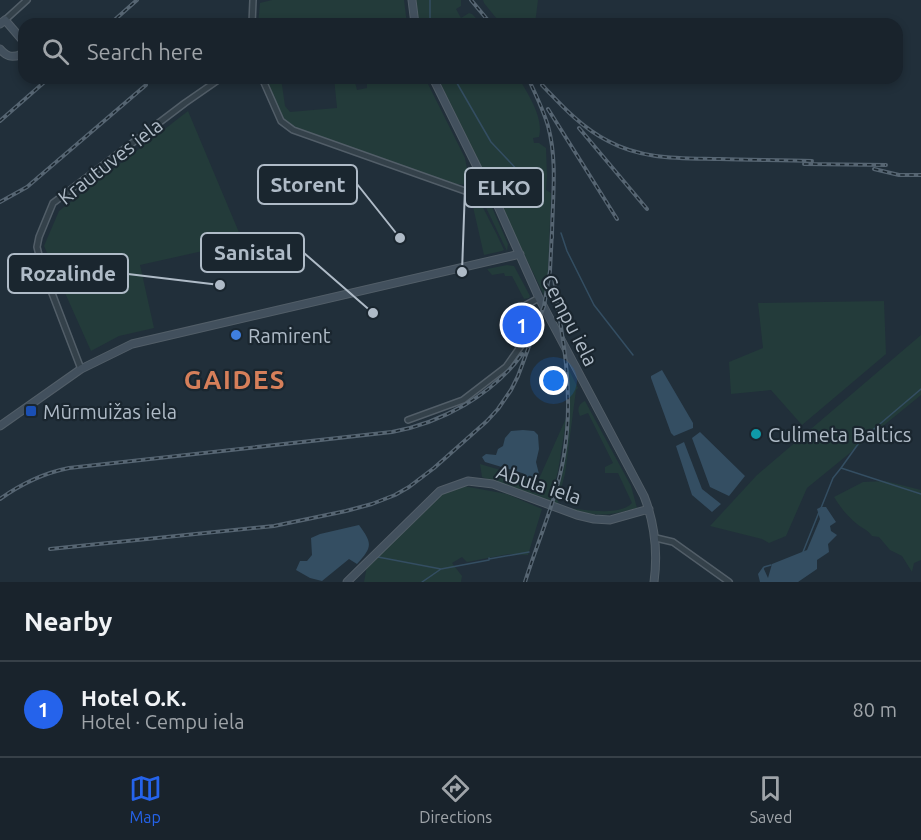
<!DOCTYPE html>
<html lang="en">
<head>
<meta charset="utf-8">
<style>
  :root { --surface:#19232c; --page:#222b34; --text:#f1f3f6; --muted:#9fa4a9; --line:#374048; --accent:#2563eb }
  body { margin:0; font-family:Ubuntu,sans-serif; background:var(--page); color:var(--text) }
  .you { position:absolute; left:554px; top:381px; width:21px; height:21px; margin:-15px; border:4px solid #fff; border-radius:50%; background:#1a73e8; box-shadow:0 0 0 9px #1a73e833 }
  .badge { display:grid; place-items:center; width:39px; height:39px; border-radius:50%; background:var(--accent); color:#fff; font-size:20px; font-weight:700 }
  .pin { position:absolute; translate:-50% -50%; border:3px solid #fff; box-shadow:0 2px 6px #0006 }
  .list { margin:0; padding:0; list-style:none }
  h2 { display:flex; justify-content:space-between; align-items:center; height:78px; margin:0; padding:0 24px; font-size:26px }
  h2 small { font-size:20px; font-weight:400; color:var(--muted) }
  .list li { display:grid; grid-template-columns:39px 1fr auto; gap:18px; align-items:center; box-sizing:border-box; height:96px; padding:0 24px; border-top:2px solid var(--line) }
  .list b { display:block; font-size:22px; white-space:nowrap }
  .list p { margin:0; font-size:20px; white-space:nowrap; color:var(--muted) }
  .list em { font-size:20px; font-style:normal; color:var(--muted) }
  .icon { flex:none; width:33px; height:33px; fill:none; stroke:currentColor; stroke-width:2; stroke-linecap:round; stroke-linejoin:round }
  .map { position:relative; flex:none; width:921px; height:582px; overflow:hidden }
  .search { position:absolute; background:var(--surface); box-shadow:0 3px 9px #0003; left:18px; right:18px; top:18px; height:66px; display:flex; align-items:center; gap:15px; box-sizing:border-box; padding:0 21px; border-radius:18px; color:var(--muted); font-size:22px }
  .sheet { height:174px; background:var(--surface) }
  nav { display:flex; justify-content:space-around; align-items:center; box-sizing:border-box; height:84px; border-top:2px solid var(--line); background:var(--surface); font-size:16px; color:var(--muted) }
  nav a { display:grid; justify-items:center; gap:3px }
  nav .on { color:var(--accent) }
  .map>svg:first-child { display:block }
  .green { fill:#233b3a }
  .water { fill:#344e62 }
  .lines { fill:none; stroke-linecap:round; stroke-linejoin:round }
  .stream { stroke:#344e62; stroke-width:1.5 }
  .street-casing { stroke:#525e68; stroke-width:8 }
  .secondary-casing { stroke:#525e68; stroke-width:9 }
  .street { stroke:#34414a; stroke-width:5 }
  .secondary { stroke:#42505d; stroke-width:7 }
  .rail-casing { stroke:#566572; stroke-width:4 }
  .rail { stroke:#1a262f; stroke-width:1.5; stroke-dasharray:4.5; stroke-linecap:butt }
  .shop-dot { fill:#3f7fe0; stroke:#1a262f; stroke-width:2 }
  .transit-dot { fill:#1a4fb4; stroke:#1a262f; stroke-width:2 }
  .culture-dot { fill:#0f9aa8; stroke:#1a262f; stroke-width:2 }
  .labels { text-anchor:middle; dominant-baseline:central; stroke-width:4.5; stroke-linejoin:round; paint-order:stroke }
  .street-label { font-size:20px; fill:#afbbc7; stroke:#1a262f }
  .poi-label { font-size:20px; fill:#afbbc7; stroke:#1a262f; text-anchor:start }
  .district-label { font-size:26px; font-weight:bold; letter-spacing:1.5px; fill:#d67f5a; stroke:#1a262f }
  .leader { fill:none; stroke:#afbbc7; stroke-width:2 }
  .callout-dot { fill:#afbbc7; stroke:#1a262f; stroke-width:2 }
  .callout { fill:#1a262f; stroke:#afbbc7; stroke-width:2 }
  .callout-label { font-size:21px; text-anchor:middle; font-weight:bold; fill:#afbbc7 }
</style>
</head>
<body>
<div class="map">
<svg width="921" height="582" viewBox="0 0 921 582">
  <rect width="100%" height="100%" fill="#212f3a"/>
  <path class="green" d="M272,0H404L407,24H258L260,3Z
    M416,0H461V6L456,9L461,18L469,13L472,14L482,24H419Z
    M483,0H538L535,24H501L484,3Z
    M265,78H281L285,106L290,112L337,108L334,78H354L357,90L367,88V84L403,78H425L465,158L470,185L452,184L295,129L284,120L276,107Z
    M438,78H519C528,95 544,117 539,137L533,138L534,143H539L546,148L547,176L546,190L551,193L548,274L544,295Z
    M188,111L243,242L140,265L154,328L119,336L91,351L44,246L59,211Z
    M478,191H481L487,196L508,244L507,251Z
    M475,192L497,235L504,250L502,251L484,255L471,198L472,195Z
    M507,265L514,266L530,296L529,298L524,299L512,276H505L504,273L492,275L487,269Z
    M884,301L886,354L802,425L771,390L731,394L729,362L763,348L758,303Z
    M921,335V395L807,488L786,536L769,543L762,539L710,526L757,475Z
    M568,368L578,388L576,390L565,474L558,500V503L564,506V507L552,503C568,457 571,417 568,368Z
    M585,401L631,486L637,508C609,516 598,517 570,509V508C586,510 620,516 632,503L618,473H605V467L613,463L588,413L580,416C577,410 578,404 585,401Z
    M567,416L558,471L550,502L482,477L480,464L538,481Z
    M885,481L921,490V560L914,563L912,572L902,556L890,550L879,537L872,536C867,529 863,529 857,524C848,517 840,507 834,497L863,482Z
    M458,485L507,494L542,509L528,555L509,554L467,562L462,557L452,563L462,576L461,582H364L367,566L440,493Z"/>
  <path class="water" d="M662,370L693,423V428L674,436L671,433L651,378V376Z
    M523,430L534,431L538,435L539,449L536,462L539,474L537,480L529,478L522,473L485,462L482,457L486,454L496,455L498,449L503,446L505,438L511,431Z
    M700,432L745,476L729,496L710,487L692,438Z
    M684,442L702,489L721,504L712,512L692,495L676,446Z
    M821,507H826L836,522L830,526L831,531L837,535L828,544L829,552L817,560V569L798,582H760L758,574L763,567L768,578L772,564L807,550L820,519L817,509Z
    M359,525C373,544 372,547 357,564L349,559L322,581L310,578L296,570L300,561H307L312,555L311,538L320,534Z"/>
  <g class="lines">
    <path class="stream" d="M430,0V24
      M454,78L491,142L524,177L543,201
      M561,233L567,251L594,305L633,355
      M841,468L861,440L921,389
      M821,508L833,478L841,468L921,494
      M803,552L819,512
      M378,557L441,569L422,582
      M489,558V559L529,552
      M441,569L489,560
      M763,569L764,567L771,565"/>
    <defs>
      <path id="street" d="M5,20L27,0
        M252,24L253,0
        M262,78L281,121L293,130L465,191L485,183
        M81,369L42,267L37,247L39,237L53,203L185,103L221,78
        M408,420L463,400L506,367L523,343L532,322L526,305L539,298
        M656,538L673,542L729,582"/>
      <path id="secondary" d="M412,0L415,24
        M0,24L5,20L24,42
        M0,49C6,56 11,58 20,55L24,50
        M433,78L485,183L497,204L539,298L644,496C655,524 658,552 654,582
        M0,426L81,369L132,344L520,254
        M347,582L440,491L468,481L493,484L577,515L594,519L610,520L649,509"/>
    </defs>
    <use href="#street" class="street-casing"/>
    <use href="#secondary" class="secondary-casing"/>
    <use href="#street" class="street"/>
    <use href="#secondary" class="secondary"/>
    <defs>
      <path id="rail" d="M471,0L491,24
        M110,24L137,0
        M528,78C535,93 543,109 548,126C558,162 552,201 552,238
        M542,85C562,106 582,128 608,141C643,160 681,158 720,159C751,160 781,160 812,161
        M548,109L617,219
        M0,121L49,78
        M579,128L647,209
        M804,164L886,165
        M874,169L899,175H921
        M0,202L27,187L146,85
        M0,499C21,484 44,473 69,468L392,432C441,423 493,395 522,354
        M50,549L274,526L346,511L372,504L395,495L409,487L434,468L487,421L498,409L511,390L518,376L544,306L550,271L552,231
        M525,582C538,540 557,499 564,455C569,425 569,394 566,364C563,335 557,306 554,277"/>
    </defs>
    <use href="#rail" class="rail-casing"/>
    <use href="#rail" class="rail"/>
  </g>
  <circle class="shop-dot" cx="236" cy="335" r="6"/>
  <rect class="transit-dot" x="25" y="405" width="12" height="12" rx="3"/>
  <circle class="culture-dot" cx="756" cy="434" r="6"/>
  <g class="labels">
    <g class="street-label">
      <text transform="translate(110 161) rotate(-38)">Krautuves iela</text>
      <text transform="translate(570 320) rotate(63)">Cempu iela</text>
      <text transform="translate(539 484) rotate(18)">Abula iela</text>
    </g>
    <g class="poi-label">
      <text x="248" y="335">Ramirent</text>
      <text x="43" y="411">Mūrmuižas iela</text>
      <text x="768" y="434">Culimeta Baltics</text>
    </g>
    <g class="district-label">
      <text x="235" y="379">GAIDES</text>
    </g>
  </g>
  <path class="leader" d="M400 238L357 184M462 272L465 188M373 313L304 253M220 285L128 274"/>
  <g class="callout-dot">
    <circle cx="400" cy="238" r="6"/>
    <circle cx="462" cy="272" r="6"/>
    <circle cx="373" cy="313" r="6"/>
    <circle cx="220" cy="285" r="6"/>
  </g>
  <g class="callout">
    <rect x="258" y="165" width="99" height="39" rx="6"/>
    <rect x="465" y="168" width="78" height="39" rx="6"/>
    <rect x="201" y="233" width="103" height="39" rx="6"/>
    <rect x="8" y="254" width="120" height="39" rx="6"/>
  </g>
  <g class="callout-label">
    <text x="308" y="192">Storent</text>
    <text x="504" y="195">ELKO</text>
    <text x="253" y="260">Sanistal</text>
    <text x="68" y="281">Rozalinde</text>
  </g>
</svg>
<div class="you"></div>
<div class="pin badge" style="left:522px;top:325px">1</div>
<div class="search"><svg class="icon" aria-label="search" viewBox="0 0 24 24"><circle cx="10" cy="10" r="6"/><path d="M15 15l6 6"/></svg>Search here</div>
</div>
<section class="sheet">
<h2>Nearby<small></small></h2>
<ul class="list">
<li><span class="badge">1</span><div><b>Hotel O.K.</b><p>Hotel · Cempu iela</p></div><em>80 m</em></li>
</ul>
</section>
<nav>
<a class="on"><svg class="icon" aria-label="map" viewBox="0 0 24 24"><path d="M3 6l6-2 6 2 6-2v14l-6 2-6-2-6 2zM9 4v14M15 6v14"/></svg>Map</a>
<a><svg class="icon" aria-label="directions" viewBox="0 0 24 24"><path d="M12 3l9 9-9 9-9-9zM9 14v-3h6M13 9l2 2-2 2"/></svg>Directions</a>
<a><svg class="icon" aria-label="saved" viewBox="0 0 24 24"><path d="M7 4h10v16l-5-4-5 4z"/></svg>Saved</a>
</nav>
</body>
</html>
